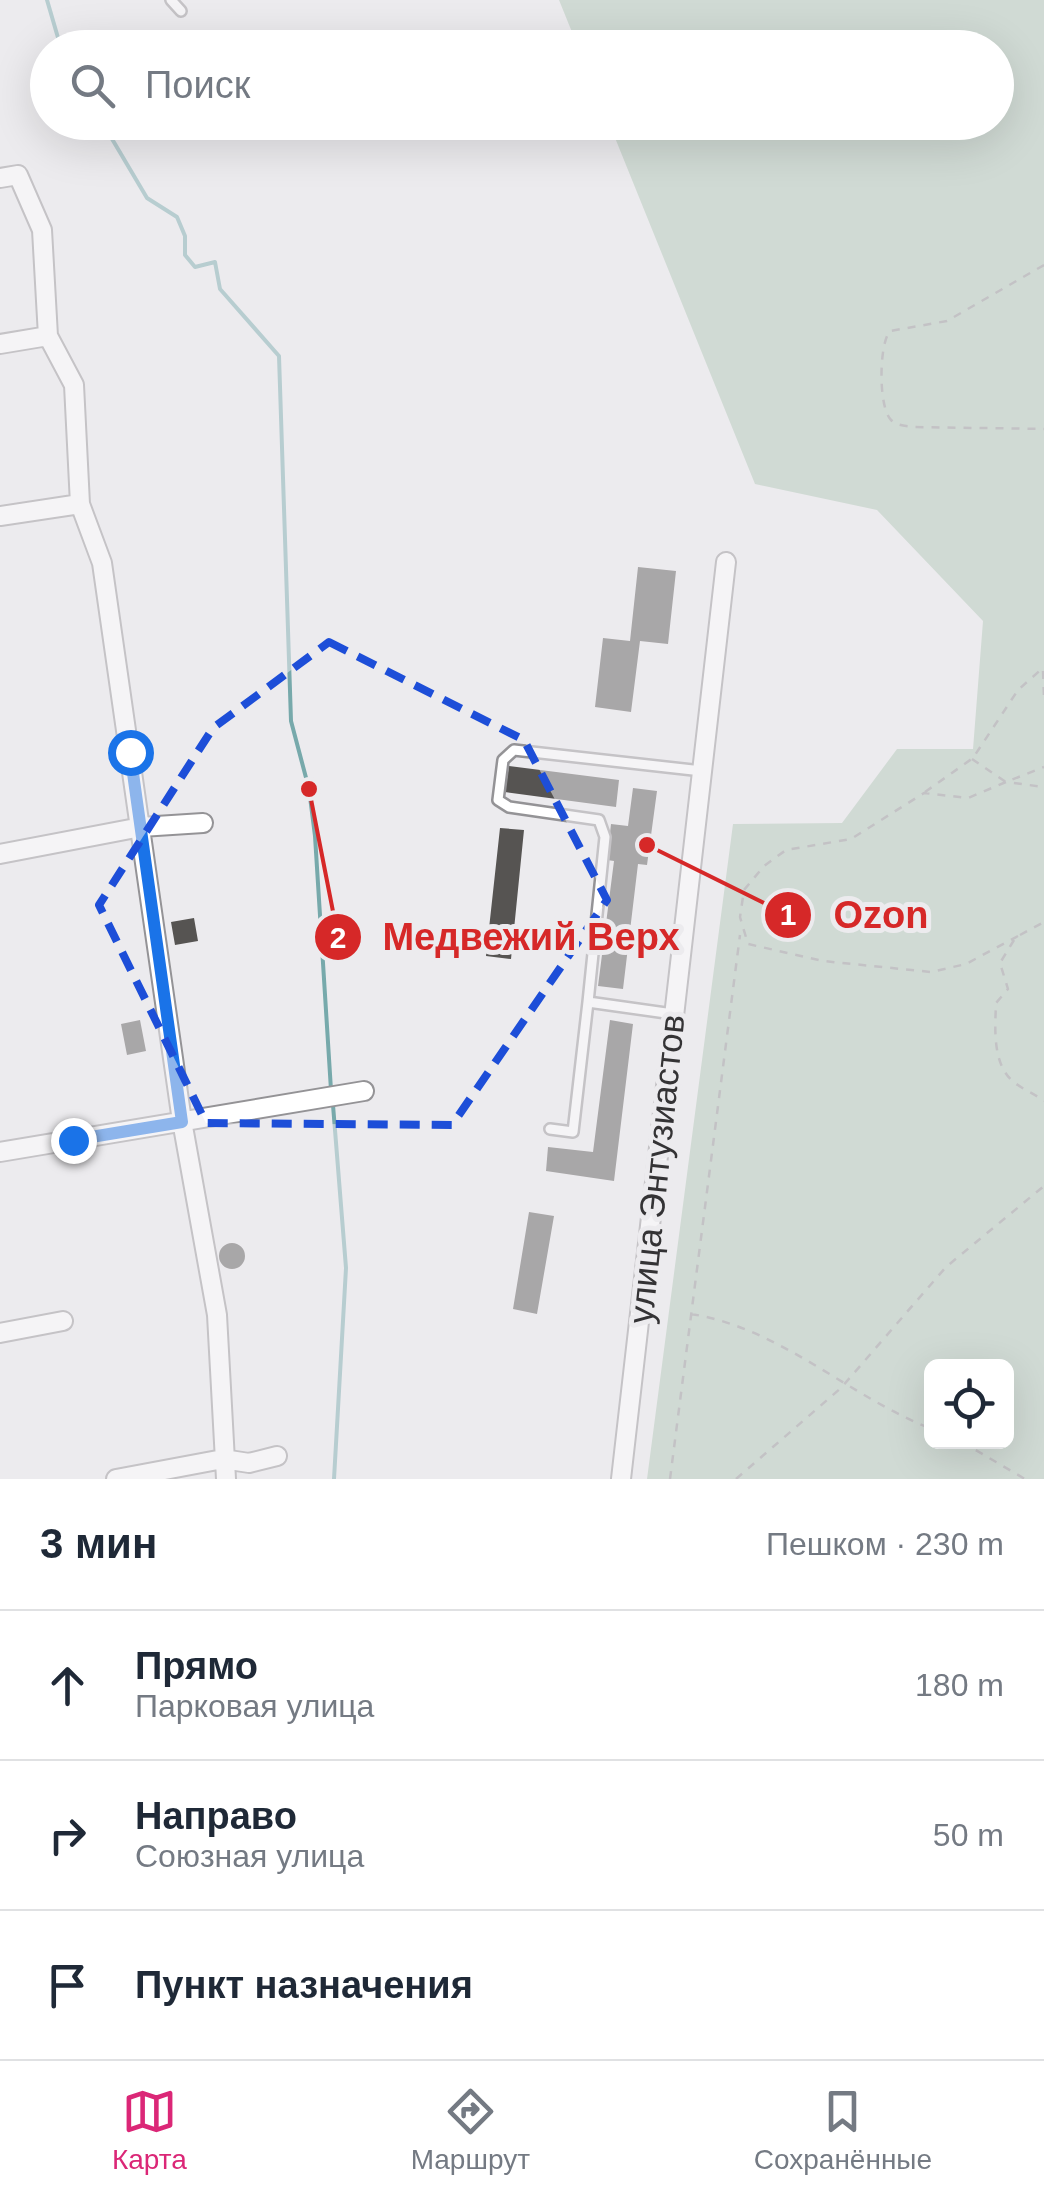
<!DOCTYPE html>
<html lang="ru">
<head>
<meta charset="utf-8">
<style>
  :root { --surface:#fff; --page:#f2f2f3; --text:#1f2937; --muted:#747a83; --line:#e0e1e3; --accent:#db2777 }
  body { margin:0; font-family:Helvetica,sans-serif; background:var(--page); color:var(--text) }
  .controls { position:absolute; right:30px; bottom:30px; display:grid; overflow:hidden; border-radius:15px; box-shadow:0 10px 40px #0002 }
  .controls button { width:90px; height:90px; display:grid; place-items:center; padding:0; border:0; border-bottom:2px solid var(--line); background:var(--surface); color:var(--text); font:50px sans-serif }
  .stop { position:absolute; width:30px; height:30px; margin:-22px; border:8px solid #1a73e8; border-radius:50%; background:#fff }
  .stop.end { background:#1a73e8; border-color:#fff; box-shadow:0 2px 10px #0008 }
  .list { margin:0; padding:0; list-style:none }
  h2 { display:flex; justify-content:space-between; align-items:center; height:130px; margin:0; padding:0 40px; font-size:42px }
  h2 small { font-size:32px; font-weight:400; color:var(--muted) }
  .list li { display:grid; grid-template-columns:65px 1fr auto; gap:30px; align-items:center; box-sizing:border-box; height:150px; padding:0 40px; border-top:2px solid var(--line) }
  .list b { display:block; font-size:38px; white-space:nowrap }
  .list p { margin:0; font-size:32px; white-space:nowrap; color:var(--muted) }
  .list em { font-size:32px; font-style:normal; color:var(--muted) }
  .icon { flex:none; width:55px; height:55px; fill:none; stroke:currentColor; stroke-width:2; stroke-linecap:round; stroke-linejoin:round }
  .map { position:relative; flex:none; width:1044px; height:1479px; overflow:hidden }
  .search { position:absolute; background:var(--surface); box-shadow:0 10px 40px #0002; left:30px; right:30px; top:30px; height:110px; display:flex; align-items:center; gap:25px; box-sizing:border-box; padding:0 35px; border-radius:55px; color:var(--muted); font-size:38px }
  .sheet { height:580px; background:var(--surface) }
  nav { display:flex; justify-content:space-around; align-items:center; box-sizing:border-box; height:140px; border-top:2px solid var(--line); background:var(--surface); font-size:28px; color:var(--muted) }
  nav a { display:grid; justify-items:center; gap:5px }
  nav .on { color:var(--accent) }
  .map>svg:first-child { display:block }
  .green { fill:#aec6b4; fill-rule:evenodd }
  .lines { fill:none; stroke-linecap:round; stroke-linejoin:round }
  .stream { stroke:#77a9ab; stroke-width:4 }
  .building { fill:#565452 }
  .lane-casing { stroke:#949396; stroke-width:14 }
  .street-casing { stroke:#949396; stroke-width:22 }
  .path { stroke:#919093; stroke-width:2.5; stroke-dasharray:8 8; stroke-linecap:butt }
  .lane { stroke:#fff; stroke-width:9 }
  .street { stroke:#fff; stroke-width:18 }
  .route { stroke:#1a73e8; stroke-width:12 }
  .marked { fill:none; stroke:#1d4ed8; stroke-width:8; stroke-dasharray:20 12; stroke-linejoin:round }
  .labels { text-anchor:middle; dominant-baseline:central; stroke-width:10; stroke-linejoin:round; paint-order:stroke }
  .street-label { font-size:35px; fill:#343335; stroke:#ecebee }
  .leader { fill:none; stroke:#d62828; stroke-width:4 }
  .callout-dot { fill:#d62828; stroke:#ecebee; stroke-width:4 }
  .mark-label { font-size:30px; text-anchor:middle; font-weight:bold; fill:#fff }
  .callout-label { font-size:38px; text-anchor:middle; font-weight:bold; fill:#d62828; stroke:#ecebee; stroke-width:10; stroke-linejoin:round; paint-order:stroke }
</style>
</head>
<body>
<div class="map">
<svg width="1044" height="1479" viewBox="0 0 1044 1479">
  <rect width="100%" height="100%" fill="#ecebee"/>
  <path class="green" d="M559,0H1044V1479H647L733,824L842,823L897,749H973L983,621L877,510L755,484L609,123L996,122V48L578,47ZM932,1366H1006V1442H932Z"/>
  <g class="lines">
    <path class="stream" d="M47,0L61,48
      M102,122L147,198L177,217L185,236V255L195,267L215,262L220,289L279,356L291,721L309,789L315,836L331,1090
      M333,1105L346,1268L334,1479"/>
  </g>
  <path class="building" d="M638,567L676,571L668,644L640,641L631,712L595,707L603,638L630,641Z
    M509,766L619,780L616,807L505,792Z
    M633,788L657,791L647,865L638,864L623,989L598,986L614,861L607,860L611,824L628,826Z
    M500,828L524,830L511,959L486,956Z
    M194,918L198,941L175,945L171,922Z
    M140,1020L146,1051L127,1055L121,1024Z
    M610,1020L633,1024L614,1181L546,1171L548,1147L593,1152Z
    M529,1212L554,1216L537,1314L513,1309Z
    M219 1256a13 13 0 1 1 26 0a13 13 0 1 1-26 0Z"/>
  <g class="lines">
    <defs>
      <path id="lane" d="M171,0L181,11
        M673,1014L588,1002L605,837L599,820L509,807L498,800L503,760L514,750L702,771
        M550,1129L573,1132L588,1002"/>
      <path id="street" d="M0,178L18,175L42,230L48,336L74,385L80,504L102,563L182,1121L217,1315L226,1479
        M0,344L48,336
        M0,516L80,504
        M0,854L141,827L203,823
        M0,1152L364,1091
        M0,1333L63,1321
        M116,1479L223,1459L249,1463L277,1456
        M621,1479L726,562"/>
    </defs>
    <use href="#lane" class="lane-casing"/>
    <use href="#street" class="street-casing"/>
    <path class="path" d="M1044,265L947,321L890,331C879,343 878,407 891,420C897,426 907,426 915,427L1044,429
      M1043,671L1044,698
      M972,759L1006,782L1044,767
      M925,792L973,758L1018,690L1044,667
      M1020,935L1044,922
      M1018,936L966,964L931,972L823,961L748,944L740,917L744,890L764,866L786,850L851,839L924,793L968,798L1006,782L1044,787
      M1014,940L1000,963L1008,989L996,1003C995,1029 992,1066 1015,1083C1024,1090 1035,1094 1044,1101
      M691,1314C781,1328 849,1397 932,1429
      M962,1442L1025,1479
      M670,1479L740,935
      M736,1479L841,1388L946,1267L1044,1186"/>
    <use href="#lane" class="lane"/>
    <use href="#street" class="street"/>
  </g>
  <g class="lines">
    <path class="route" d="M73,1140L182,1122L130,752"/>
  </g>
  <path d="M0 0H1044V1479H0ZM329,642L524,740L607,900L452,1125L206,1123L99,905L213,728Z" fill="#ecebee" fill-opacity=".55" fill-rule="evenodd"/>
  <path class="marked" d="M329,642L524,740L607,900L452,1125L206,1123L99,905L213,728Z"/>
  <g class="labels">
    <g class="street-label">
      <text transform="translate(656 1169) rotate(-84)">улица Энтузиастов</text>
    </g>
  </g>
  <path class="leader" d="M647 845L788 915M309 789L338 937"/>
  <g class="callout-dot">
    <circle cx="647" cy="845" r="10"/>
    <circle cx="309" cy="789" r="10"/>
    <circle cx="788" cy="915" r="25"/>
    <circle cx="338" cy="937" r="25"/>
  </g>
  <g class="mark-label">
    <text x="788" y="925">1</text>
    <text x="338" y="948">2</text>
  </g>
  <g class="callout-label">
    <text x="881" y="928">Ozon</text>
    <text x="531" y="950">Медвежий Верх</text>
  </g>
</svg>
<div class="controls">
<button><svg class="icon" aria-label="locate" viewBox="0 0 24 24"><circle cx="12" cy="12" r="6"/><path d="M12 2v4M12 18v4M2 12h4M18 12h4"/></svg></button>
</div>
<div class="stop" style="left:130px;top:752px"></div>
<div class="stop end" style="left:73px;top:1140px"></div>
<div class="search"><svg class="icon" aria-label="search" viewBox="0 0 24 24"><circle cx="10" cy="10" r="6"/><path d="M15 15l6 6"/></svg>Поиск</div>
</div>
<section class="sheet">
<h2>3 мин<small>Пешком · 230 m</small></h2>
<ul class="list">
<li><svg class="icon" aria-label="ahead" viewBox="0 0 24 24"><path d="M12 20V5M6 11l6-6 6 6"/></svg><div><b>Прямо</b><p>Парковая улица</p></div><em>180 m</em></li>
<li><svg class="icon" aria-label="right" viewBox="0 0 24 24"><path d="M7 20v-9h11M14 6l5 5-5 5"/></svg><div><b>Направо</b><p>Союзная улица</p></div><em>50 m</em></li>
<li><svg class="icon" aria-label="arrive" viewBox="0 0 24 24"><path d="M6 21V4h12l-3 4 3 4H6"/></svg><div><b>Пункт назначения</b></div></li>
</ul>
</section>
<nav>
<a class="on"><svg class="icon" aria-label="map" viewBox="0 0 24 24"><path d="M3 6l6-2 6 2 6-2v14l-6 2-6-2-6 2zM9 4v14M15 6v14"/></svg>Карта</a>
<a><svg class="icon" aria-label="directions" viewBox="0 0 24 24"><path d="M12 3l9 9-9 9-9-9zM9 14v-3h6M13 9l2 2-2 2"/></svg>Маршрут</a>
<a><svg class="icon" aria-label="saved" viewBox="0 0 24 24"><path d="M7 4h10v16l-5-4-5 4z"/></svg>Сохранённые</a>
</nav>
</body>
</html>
